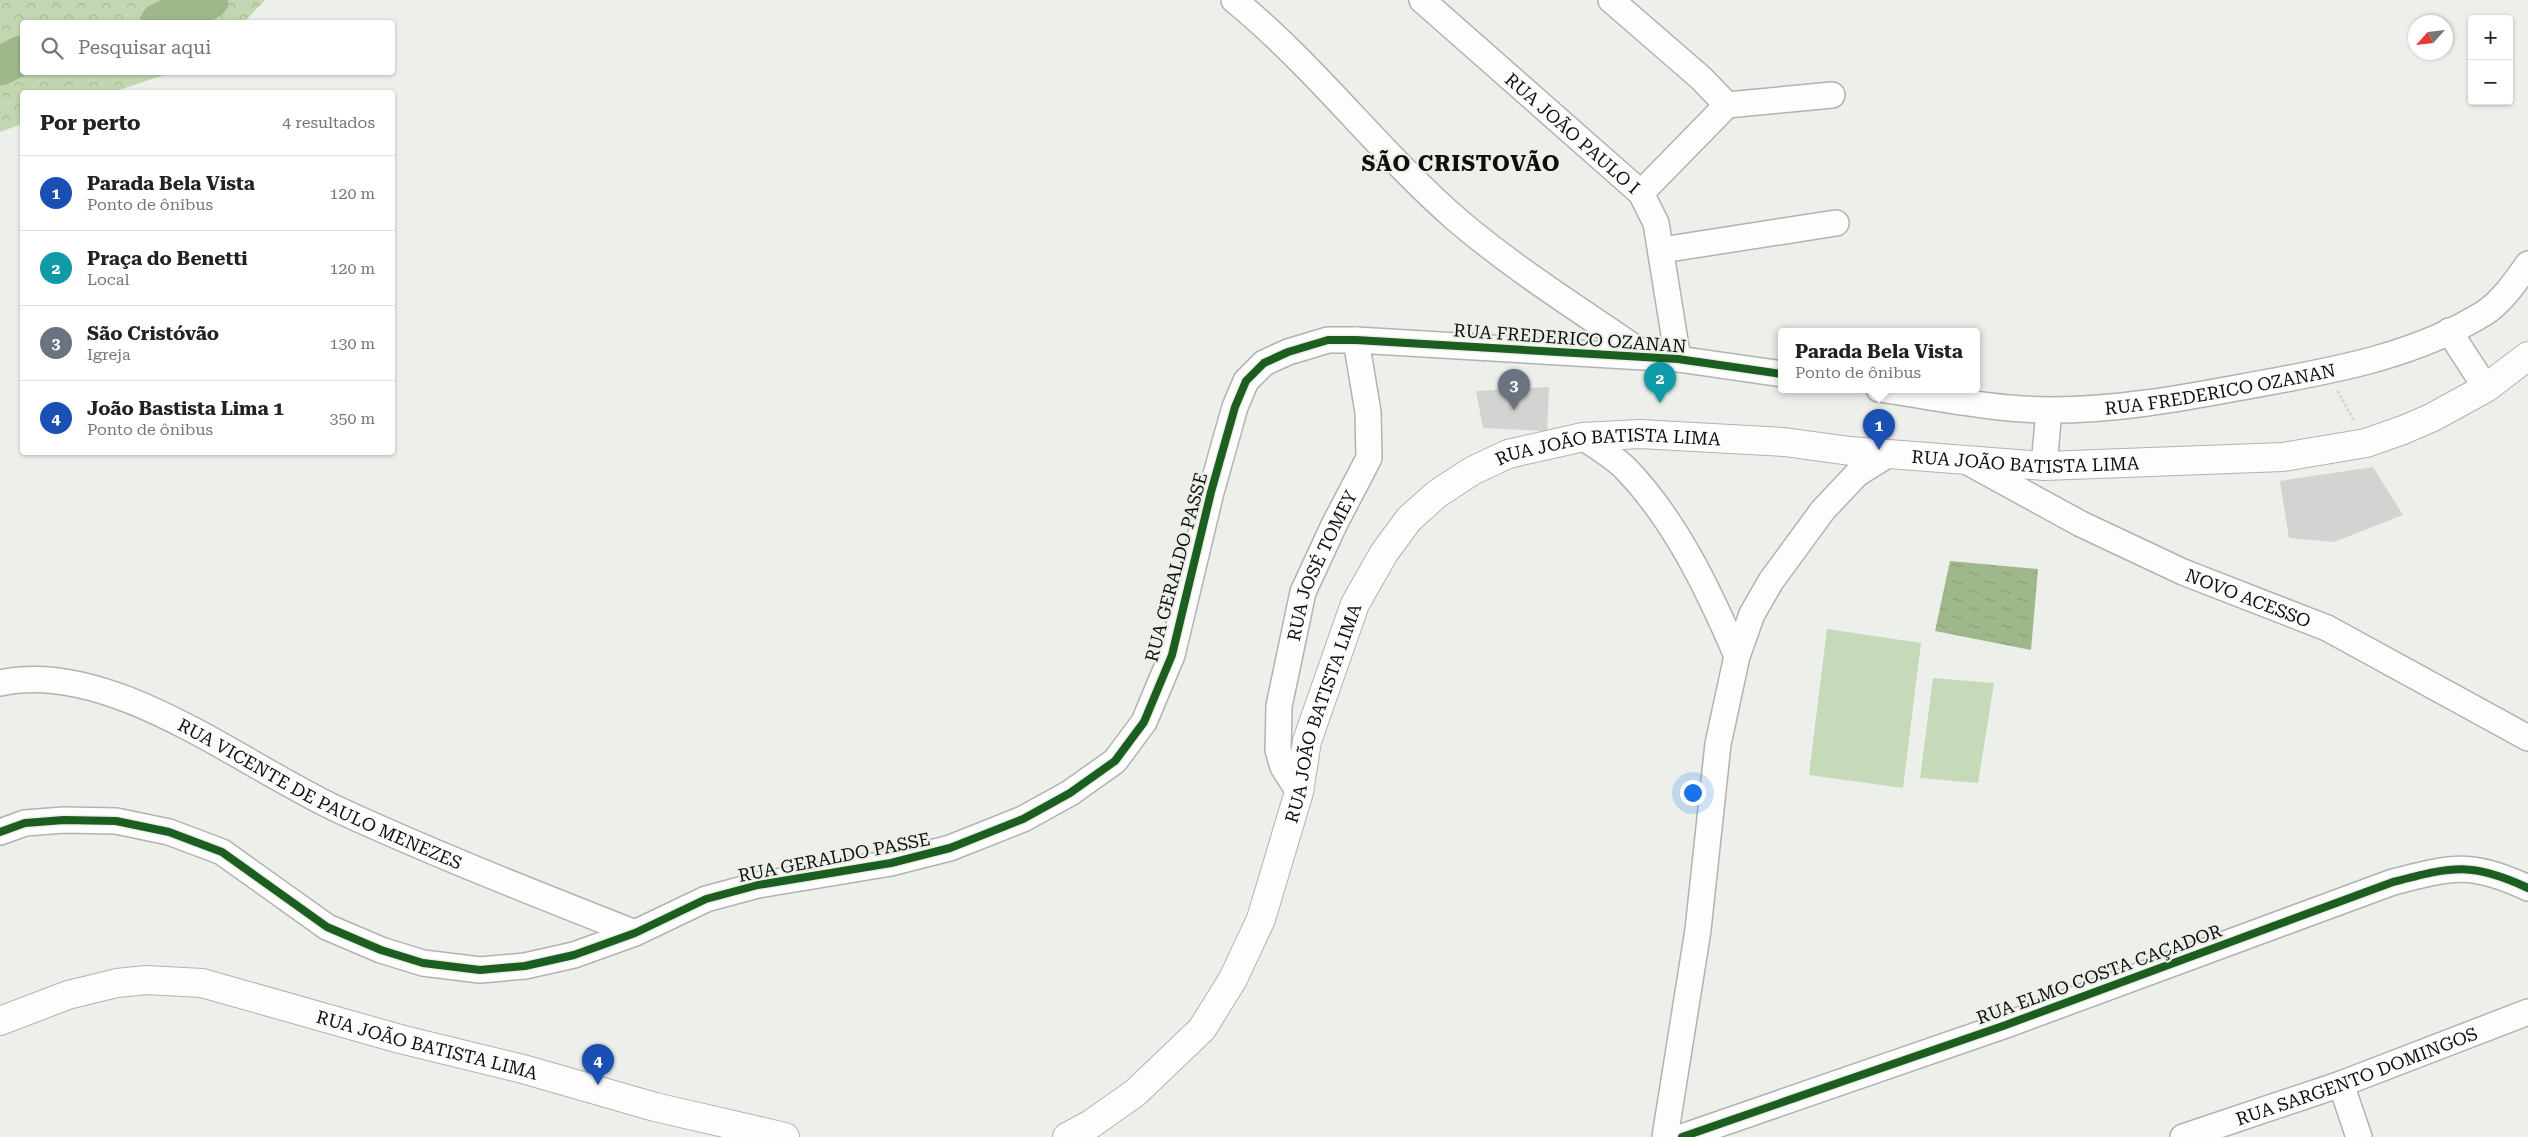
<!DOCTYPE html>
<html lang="pt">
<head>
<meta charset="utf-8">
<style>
  :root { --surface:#fff; --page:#f2f2f2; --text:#222; --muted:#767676; --line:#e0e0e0; --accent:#0f766e }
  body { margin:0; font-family:"Roboto Serif",serif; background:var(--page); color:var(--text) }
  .controls { position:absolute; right:15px; top:15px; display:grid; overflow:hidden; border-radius:5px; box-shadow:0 1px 4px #0004 }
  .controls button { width:45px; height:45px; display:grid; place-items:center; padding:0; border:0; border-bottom:1px solid var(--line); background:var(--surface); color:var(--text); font:25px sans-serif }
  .compass { position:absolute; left:2408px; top:15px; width:45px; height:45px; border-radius:50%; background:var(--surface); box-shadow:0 1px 4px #0004; rotate:243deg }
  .you { position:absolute; left:1692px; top:792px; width:18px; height:18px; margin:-12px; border:4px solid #fff; border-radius:50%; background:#1a73e8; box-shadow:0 0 0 8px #1a73e833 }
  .badge { display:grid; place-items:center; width:32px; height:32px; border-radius:50%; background:var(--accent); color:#fff; font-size:16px; font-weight:700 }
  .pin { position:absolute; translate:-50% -41px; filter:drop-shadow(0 1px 2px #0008) }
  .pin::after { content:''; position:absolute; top:26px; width:18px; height:15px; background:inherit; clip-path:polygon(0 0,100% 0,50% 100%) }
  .popup { position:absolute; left:1778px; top:328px; width:202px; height:65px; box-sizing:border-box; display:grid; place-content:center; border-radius:5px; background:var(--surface); filter:drop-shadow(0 1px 4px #0005); font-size:16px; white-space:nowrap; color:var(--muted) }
  .popup b { font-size:19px; color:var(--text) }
  .popup::after { content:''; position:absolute; left:50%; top:100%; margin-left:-10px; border:10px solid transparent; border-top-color:var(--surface) }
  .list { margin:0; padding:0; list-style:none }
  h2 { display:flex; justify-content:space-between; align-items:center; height:65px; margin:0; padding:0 20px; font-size:21px }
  h2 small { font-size:16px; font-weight:400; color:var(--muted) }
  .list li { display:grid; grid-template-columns:32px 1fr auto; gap:15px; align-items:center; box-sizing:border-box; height:75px; padding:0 20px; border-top:1px solid var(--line) }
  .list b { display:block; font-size:19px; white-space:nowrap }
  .list p { margin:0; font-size:16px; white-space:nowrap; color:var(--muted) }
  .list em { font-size:16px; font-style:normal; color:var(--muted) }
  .icon { flex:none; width:28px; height:28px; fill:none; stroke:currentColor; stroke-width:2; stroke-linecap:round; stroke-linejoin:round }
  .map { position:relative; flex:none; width:2528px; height:1137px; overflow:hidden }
  .search { position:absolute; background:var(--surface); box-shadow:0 1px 4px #0004; left:20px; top:20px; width:375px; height:55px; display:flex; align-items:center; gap:12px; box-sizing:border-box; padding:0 18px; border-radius:5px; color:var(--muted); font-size:19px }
  .panel { position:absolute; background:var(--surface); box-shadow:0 1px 4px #0004; left:20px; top:90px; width:375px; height:365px; border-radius:5px }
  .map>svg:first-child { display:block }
  .forest { fill:url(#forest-crowns) }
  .pitch { fill:#c6d9b8 }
  .water { fill:url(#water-ripples) }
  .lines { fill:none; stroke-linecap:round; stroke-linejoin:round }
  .river { stroke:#9fb88b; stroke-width:39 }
  .building { fill:#d3d3d2 }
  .minor-casing { stroke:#b1b3b0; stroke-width:28 }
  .tertiary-casing { stroke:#b1b3b0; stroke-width:30 }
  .path { stroke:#d2d3d2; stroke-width:3; stroke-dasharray:2.5 2.5; stroke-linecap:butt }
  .minor { stroke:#fcfdfc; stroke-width:25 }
  .tertiary { stroke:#fcfdfc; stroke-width:28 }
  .cycleway-casing { stroke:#ecf0e9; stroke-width:11 }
  .cycleway { stroke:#1b5e20; stroke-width:8 }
  .labels { text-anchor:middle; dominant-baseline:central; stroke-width:4.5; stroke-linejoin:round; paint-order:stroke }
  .street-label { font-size:18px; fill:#0e0f0d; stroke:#ecf0e9 }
  .district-label { font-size:22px; font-weight:bold; letter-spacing:1px; fill:#0e0f0d; stroke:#ecf0e9 }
</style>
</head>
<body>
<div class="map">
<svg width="2528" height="1137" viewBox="0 0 2528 1137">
  <defs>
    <pattern id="forest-crowns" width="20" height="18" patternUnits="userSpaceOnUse" patternTransform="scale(1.25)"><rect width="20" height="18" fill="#c2d7b1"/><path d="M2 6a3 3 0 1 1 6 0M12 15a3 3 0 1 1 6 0" fill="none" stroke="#a6b797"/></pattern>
    <pattern id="water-ripples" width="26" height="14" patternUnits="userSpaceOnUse" patternTransform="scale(1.25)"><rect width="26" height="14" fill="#9fb88b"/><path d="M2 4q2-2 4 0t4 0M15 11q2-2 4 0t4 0" fill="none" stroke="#889d77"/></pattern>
  </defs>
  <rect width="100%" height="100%" fill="#ecefea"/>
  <path class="forest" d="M0,0H265L244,22H22V72L170,73L113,92H22V124L0,132Z"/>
  <path class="pitch" d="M1827,629L1921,643L1903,788L1809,775Z
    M1933,678L1994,683L1978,783L1920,778Z"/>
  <path class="water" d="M1950,561L2038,569L2031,650L1935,631Z"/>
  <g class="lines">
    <path class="river" d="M160,22L209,0
      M0,66L22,55"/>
  </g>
  <path class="building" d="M1549,387L1547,431L1483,428L1476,391Z
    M2373,467L2403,515L2334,542L2289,538L2280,481Z"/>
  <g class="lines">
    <defs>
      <g id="minor">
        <path d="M1234,0C1315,66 1378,151 1457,220C1517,271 1583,312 1647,356"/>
        <path id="s1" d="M1422,0L1641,193L1656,223L1678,359"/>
        <path d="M1611,0L1701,78L1727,105L1641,193"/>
        <path d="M1727,105L1832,95"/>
        <path d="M1662,250L1836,223"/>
        <path d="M2449,331L2486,388"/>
        <path id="s2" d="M1879,389C1935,397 1994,410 2051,410C2116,410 2178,399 2242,387C2325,372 2413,358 2486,312C2503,300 2516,281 2528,264"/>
        <path d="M1583,437C1597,447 1614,457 1626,469C1676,521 1709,591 1737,656"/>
        <path id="s3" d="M1966,461L2081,524L2183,572L2327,628L2528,738"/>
        <path d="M2044,466L2049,410"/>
        <path id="s4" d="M0,683C111,658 244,767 341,811C437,855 536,894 635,933"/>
        <path id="s5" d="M1299,792L1283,767L1278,750L1279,706L1303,592L1334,525L1369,458L1368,412L1356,340"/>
        <path d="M0,832L25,823L64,820L116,821L169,832L222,852L327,927L381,950L423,963L480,970L525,966L574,955L635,933L706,899L758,885L891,863L950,848L1023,819L1070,793L1115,761L1144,722L1172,655L1211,492L1235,407L1246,381L1264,363L1288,352L1328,340H1356L1678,359L1782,374"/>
        <path d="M2341,1084L2359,1137"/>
        <path d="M1665,1137L1698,930L1718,744L1737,656L1752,614L1771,581L1823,510L1857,474L1889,454"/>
        <path d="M1682,1137L2003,1026L2393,882C2452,867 2470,861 2528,888"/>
        <path id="s6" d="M2183,1137L2341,1084L2528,1012"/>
      </g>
      <g id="tertiary">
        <path id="s7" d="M0,1021L68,995L117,983L146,980L202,983L400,1039L523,1069L655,1107L785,1137"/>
        <path id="s8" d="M1067,1137L1091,1124L1135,1093L1202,1029L1233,979L1261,919L1299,792L1307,741L1355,604L1384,553L1409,519L1437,494L1472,471L1508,454L1583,437L1640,434L1784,442L1850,451L2044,466L2283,457L2366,443L2403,430L2431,418L2486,388L2528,356"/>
      </g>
    </defs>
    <use href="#minor" class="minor-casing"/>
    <use href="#tertiary" class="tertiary-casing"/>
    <path class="path" d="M2338,391L2354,421"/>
    <use href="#minor" class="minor"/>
    <use href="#tertiary" class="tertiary"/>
    <defs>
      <path id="cycleway" d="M0,832L25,823L64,820L116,821L169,832L222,852L327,927L381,950L423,963L480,970L525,966L574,955L635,933L706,899L758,885L891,863L950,848L1023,819L1070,793L1115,761L1144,722L1172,655L1211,492L1235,407L1246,381L1264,363L1288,352L1328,340H1356L1678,359L1782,374
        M1682,1137L2003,1026L2393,882C2452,867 2470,861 2528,888"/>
    </defs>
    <use href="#cycleway" class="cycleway-casing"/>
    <use href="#cycleway" class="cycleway"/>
  </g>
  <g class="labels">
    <g class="street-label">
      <text stroke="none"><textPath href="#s1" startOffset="201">RUA JOÃO PAULO I</textPath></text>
      <text transform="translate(1570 338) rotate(4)">RUA FREDERICO OZANAN</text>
      <text stroke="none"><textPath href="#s2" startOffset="344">RUA FREDERICO OZANAN</textPath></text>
      <text stroke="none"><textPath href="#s8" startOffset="949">RUA JOÃO BATISTA LIMA</textPath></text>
      <text stroke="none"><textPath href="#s8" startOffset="1369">RUA JOÃO BATISTA LIMA</textPath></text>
      <text transform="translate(1176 567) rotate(-75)">RUA GERALDO PASSE</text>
      <text stroke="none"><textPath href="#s5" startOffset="239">RUA JOSÉ TOMEY</textPath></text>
      <text stroke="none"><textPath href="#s3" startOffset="314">NOVO ACESSO</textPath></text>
      <text stroke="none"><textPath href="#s8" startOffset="514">RUA JOÃO BATISTA LIMA</textPath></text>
      <text stroke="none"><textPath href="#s4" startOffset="345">RUA VICENTE DE PAULO MENEZES</textPath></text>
      <text transform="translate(834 857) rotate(-11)">RUA GERALDO PASSE</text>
      <text transform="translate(2099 974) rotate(-20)">RUA ELMO COSTA CAÇADOR</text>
      <text stroke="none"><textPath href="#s7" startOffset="442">RUA JOÃO BATISTA LIMA</textPath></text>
      <text stroke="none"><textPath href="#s6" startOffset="184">RUA SARGENTO DOMINGOS</textPath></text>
    </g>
    <g class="district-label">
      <text x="1461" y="163">SÃO CRISTOVÃO</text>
    </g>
  </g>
</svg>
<div class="controls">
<button>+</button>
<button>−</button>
</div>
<svg class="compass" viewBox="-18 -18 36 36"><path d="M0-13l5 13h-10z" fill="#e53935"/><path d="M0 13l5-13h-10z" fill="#767676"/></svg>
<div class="you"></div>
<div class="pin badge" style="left:1879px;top:450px;background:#1a4fb4">1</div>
<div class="popup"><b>Parada Bela Vista</b>Ponto de ônibus</div>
<div class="pin badge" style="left:1660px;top:403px;background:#0f9aa8">2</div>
<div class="pin badge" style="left:1514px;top:410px;background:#6b7280">3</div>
<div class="pin badge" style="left:598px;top:1085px;background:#1a4fb4">4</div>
<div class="search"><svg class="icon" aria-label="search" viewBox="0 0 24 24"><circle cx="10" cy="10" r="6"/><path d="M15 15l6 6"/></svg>Pesquisar aqui</div>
<section class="panel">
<h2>Por perto<small>4 resultados</small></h2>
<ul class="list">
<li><span class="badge" style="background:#1a4fb4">1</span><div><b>Parada Bela Vista</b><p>Ponto de ônibus</p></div><em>120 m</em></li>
<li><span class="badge" style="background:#0f9aa8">2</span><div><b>Praça do Benetti</b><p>Local</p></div><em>120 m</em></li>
<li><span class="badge" style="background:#6b7280">3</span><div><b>São Cristóvão</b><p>Igreja</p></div><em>130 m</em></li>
<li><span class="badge" style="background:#1a4fb4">4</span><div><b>João Bastista Lima 1</b><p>Ponto de ônibus</p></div><em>350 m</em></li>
</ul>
</section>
</div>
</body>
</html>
